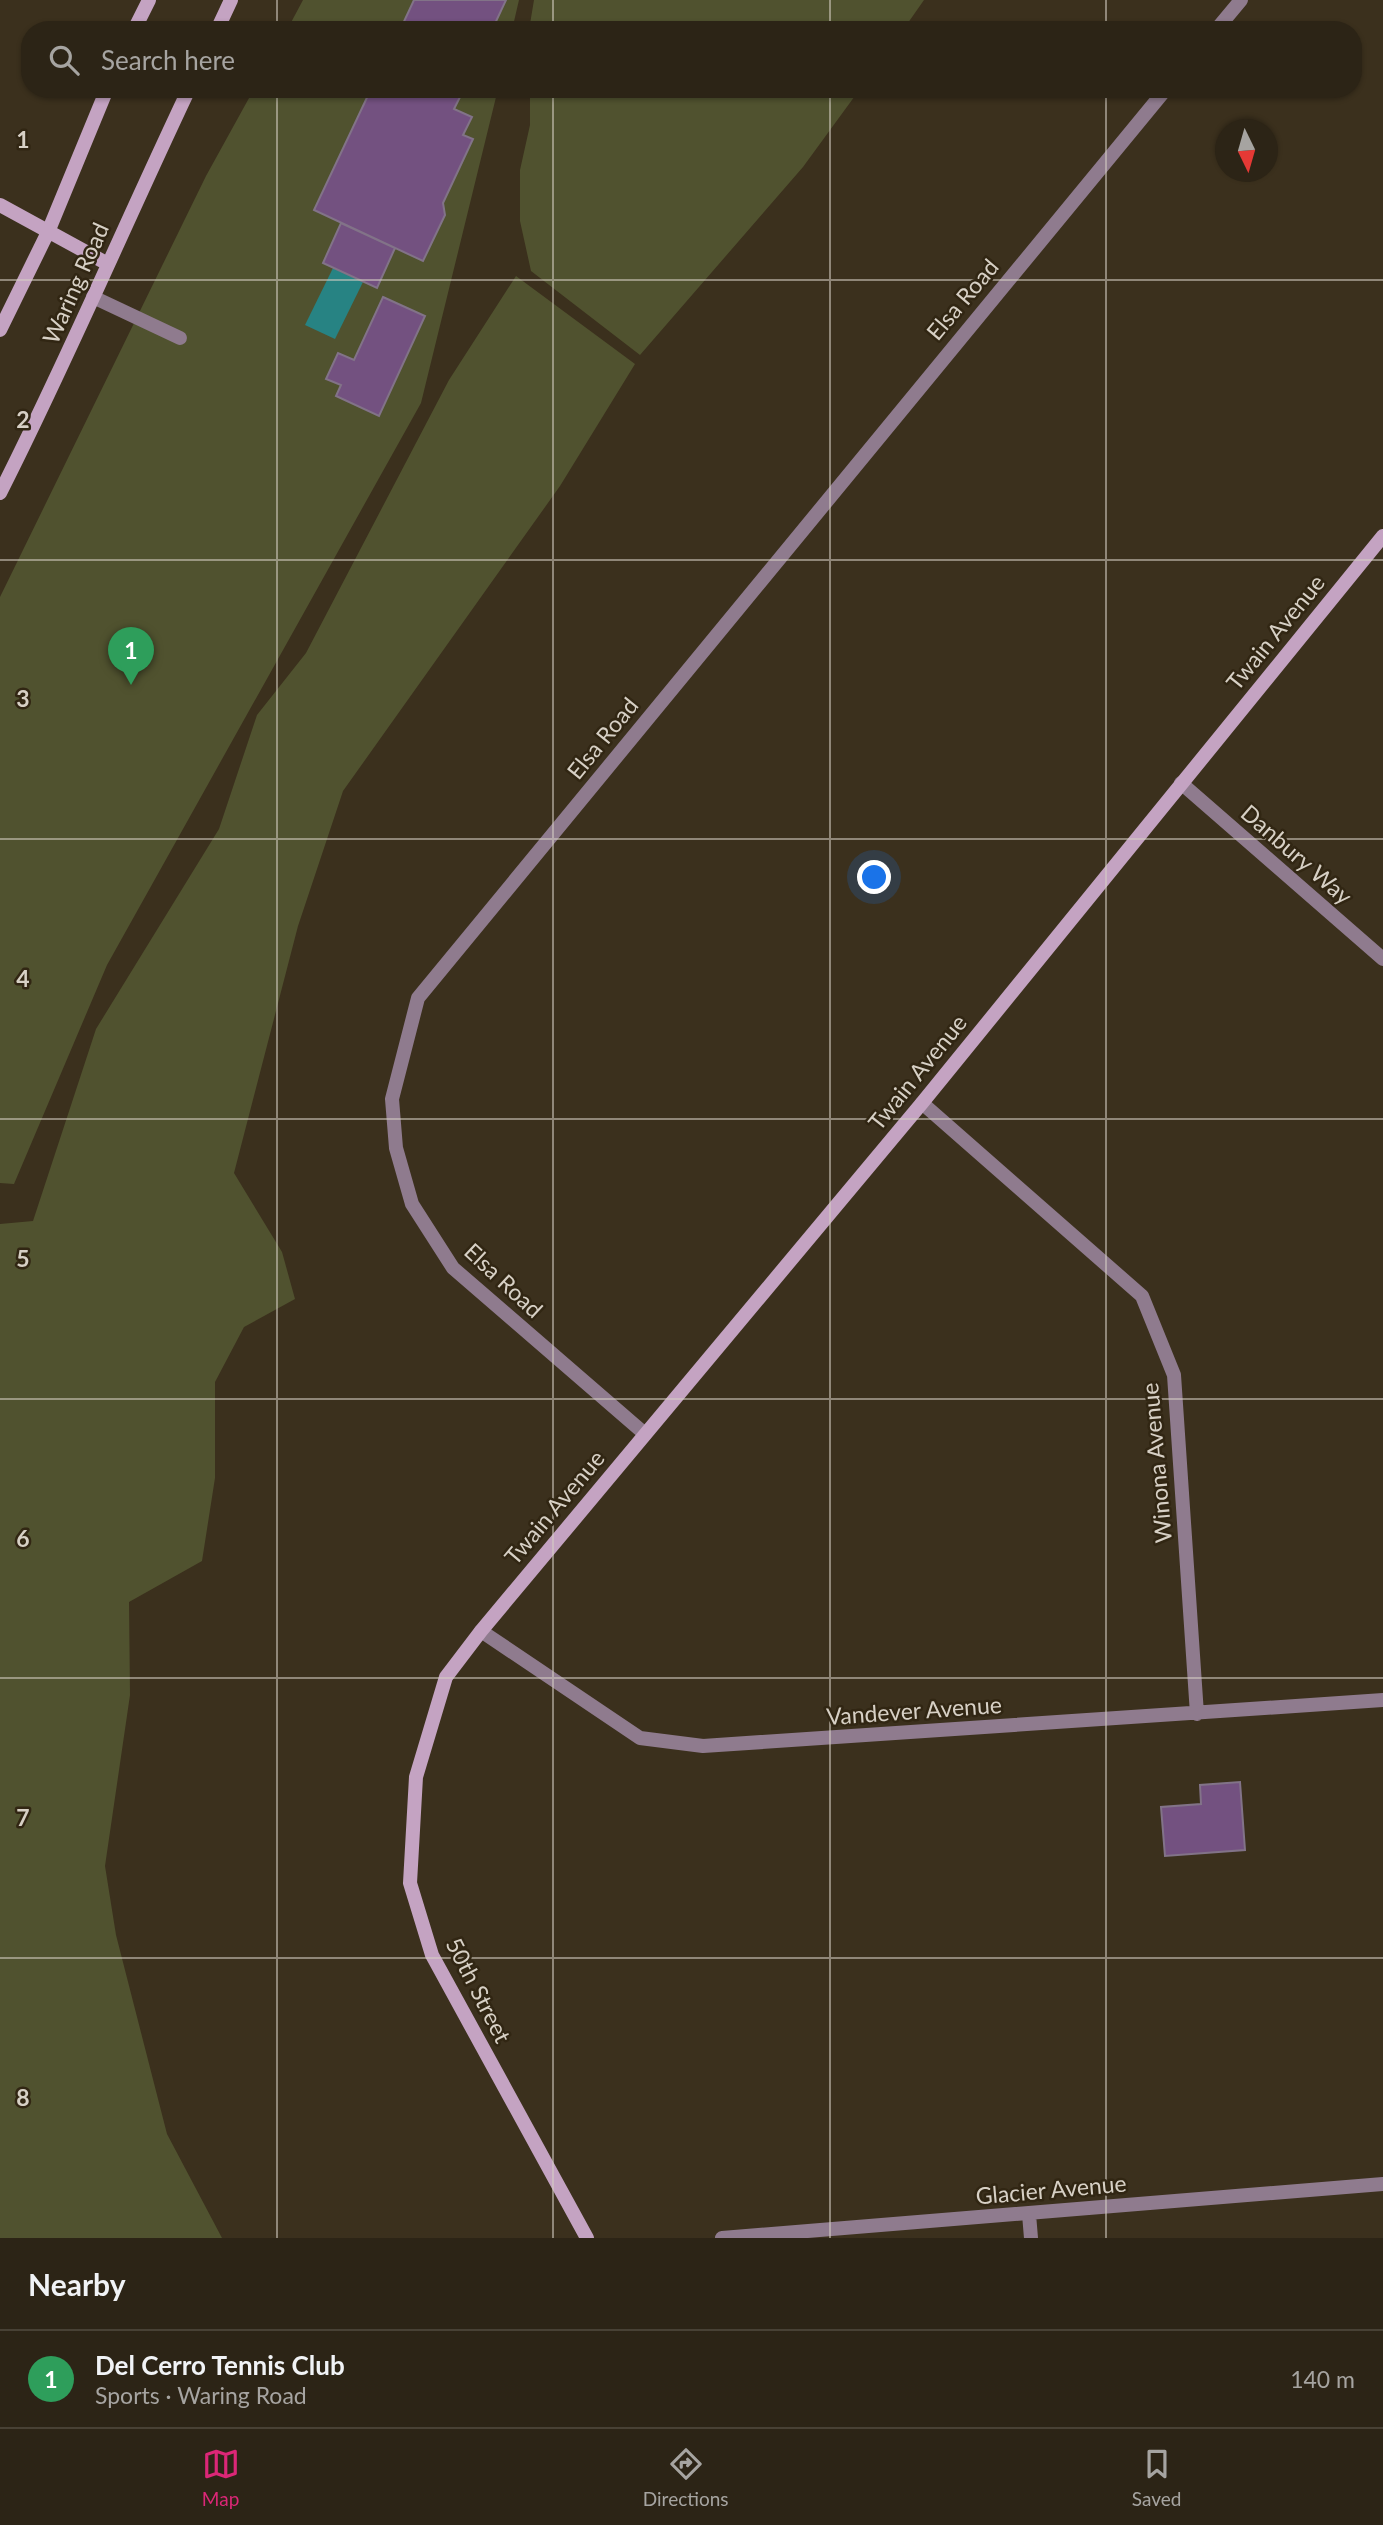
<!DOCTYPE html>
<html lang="en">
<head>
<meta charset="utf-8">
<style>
  :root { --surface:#2c2416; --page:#383023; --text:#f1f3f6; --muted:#a6a4a1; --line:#484135; --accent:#db2777 }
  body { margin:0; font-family:Lato,sans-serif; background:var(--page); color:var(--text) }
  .compass { position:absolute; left:1215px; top:119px; width:63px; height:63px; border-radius:50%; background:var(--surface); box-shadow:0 2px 5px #0004; rotate:175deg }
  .you { position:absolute; left:875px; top:878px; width:24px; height:24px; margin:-18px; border:5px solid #fff; border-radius:50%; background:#1a73e8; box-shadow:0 0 0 10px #1a73e833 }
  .badge { display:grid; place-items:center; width:46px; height:46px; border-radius:50%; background:var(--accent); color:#fff; font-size:23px; font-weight:700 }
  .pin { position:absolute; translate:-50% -58px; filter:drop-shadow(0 2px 4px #0008) }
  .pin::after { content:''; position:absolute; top:37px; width:24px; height:21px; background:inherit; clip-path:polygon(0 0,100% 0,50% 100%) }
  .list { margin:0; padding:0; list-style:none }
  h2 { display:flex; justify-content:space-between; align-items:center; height:91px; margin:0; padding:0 28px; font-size:30px }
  h2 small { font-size:23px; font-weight:400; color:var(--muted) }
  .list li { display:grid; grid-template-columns:46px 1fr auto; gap:21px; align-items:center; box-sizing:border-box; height:98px; padding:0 28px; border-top:2px solid var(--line) }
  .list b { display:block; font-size:26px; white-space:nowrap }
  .list p { margin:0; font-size:23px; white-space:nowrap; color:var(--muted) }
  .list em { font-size:23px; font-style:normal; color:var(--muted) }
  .icon { flex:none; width:38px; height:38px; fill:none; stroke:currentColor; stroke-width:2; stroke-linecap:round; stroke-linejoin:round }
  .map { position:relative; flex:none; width:1383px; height:2238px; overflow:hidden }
  .search { position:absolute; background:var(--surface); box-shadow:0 2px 5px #0004; left:21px; right:21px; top:21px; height:77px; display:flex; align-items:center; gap:18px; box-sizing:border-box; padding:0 24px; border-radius:28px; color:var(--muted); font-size:26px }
  .sheet { height:189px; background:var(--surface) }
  nav { display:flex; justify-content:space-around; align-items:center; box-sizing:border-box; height:98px; border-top:2px solid var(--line); background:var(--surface); font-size:19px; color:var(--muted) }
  nav a { display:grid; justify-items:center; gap:4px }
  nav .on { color:var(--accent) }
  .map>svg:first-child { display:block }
  .green { fill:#50522f }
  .water { fill:#278383 }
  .building { fill:#735180; stroke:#827388; stroke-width:2 }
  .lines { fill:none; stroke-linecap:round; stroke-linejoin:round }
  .lane { stroke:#8f7b8e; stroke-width:14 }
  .street { stroke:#8f7b8e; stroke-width:14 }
  .secondary { stroke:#c4a3c2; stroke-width:14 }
  .grid { fill:none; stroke:#d7d0c5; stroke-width:2; stroke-opacity:0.55 }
  .labels { text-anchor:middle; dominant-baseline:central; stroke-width:5; stroke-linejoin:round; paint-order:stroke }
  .street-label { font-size:23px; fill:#d7d0c5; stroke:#312613 }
  .grid-label { font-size:23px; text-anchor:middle; font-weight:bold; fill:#d7d0c5; stroke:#312613; stroke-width:5; stroke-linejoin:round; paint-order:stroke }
</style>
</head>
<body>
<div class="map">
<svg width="1383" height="2238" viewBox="0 0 1383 2238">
  <rect width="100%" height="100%" fill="#3b301d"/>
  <path class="green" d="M303,0H519L512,30H287Z
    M534,0H924L903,30H529Z
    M254,89H498L421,403L107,965L14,1184L0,1183V597L206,176Z
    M530,89H860L803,167L640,355L531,271L520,221V170L530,125Z
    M516,276L635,364L560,486L343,791L298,926L234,1173L282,1252L295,1299L244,1327L215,1382V1478L202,1561L129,1602L130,1695L105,1866L116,1935L167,2134L222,2238H0V1224L33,1221L96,1029L219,829L257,715L306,653L449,380Z"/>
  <path class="water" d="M333,268L363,282L335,339L305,325Z"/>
  <path class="building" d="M414,0H506L492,30H400Z
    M371,89H464L454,109L472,117L463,135L473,139L443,203L445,215L423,261L314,210Z
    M341,223L395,248L377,288L323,263Z
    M383,297L425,316L379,416L336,396L341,385L326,379L338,353L354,360Z
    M1240,1782L1245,1850L1165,1856L1161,1807L1201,1804L1200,1785Z"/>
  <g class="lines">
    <path class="lane" d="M93,297L180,338"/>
    <path class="street" d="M1216,30L1241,0
      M1181,783L1383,959
      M922,1103L1142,1296L1174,1375L1197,1714
      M645,1434L453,1268L412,1204L396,1148L392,1099L418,998L1166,89
      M481,1631L640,1738L703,1746L1383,1700
      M1029,2214L1031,2238
      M722,2238L1383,2184"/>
    <path class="secondary" d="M134,30L149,0
      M217,30L231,0
      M0,205L108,264
      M0,330L48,232L107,89
      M0,493C67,361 125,224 189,89
      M587,2238L432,1955L410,1883L416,1777L446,1677L481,1631L922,1103L1383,536"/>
  </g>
  <path class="grid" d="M277,0V30M553,0V30M830,0V30M1106,0V30M277,89V2238M553,89V2238M830,89V2238M1106,89V2238M0,280H1383M0,560H1383M0,839H1383M0,1119H1383M0,1399H1383M0,1678H1383M0,1958H1383"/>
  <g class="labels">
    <g class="street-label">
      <text transform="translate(75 283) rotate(-66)">Waring Road</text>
      <text transform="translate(962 299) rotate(-50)">Elsa Road</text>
      <text transform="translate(1275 632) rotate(-51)">Twain Avenue</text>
      <text transform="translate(602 738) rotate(-51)">Elsa Road</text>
      <text transform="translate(1297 854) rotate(41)">Danbury Way</text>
      <text transform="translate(917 1072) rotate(-51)">Twain Avenue</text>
      <text transform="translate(504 1280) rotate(43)">Elsa Road</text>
      <text transform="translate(1156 1463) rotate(-95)">Winona Avenue</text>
      <text transform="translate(554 1507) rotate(-50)">Twain Avenue</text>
      <text transform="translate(914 1710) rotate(-4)">Vandever Avenue</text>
      <text transform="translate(479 1990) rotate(63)">50th Street</text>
      <text transform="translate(1051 2189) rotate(-5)">Glacier Avenue</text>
    </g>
  </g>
  <g class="grid-label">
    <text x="23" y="148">1</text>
    <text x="23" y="428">2</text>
    <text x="23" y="707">3</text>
    <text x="23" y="987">4</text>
    <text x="23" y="1267">5</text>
    <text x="23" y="1547">6</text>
    <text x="23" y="1826">7</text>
    <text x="23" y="2106">8</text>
  </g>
</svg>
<svg class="compass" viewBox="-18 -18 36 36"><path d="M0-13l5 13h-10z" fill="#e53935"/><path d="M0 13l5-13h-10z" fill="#a6a4a1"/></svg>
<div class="you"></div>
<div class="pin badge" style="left:131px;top:685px;background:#2e9e5b">1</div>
<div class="search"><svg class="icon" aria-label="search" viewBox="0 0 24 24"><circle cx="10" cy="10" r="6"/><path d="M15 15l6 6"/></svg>Search here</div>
</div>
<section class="sheet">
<h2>Nearby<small></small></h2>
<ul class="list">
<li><span class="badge" style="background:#2e9e5b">1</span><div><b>Del Cerro Tennis Club</b><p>Sports · Waring Road</p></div><em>140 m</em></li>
</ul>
</section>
<nav>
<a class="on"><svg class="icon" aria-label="map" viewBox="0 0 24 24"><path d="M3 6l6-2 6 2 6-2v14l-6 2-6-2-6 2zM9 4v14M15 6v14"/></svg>Map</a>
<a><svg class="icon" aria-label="directions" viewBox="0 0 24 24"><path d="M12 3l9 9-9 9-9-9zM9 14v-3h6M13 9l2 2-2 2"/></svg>Directions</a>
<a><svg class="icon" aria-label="saved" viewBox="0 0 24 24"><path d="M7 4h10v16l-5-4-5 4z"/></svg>Saved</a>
</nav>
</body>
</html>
